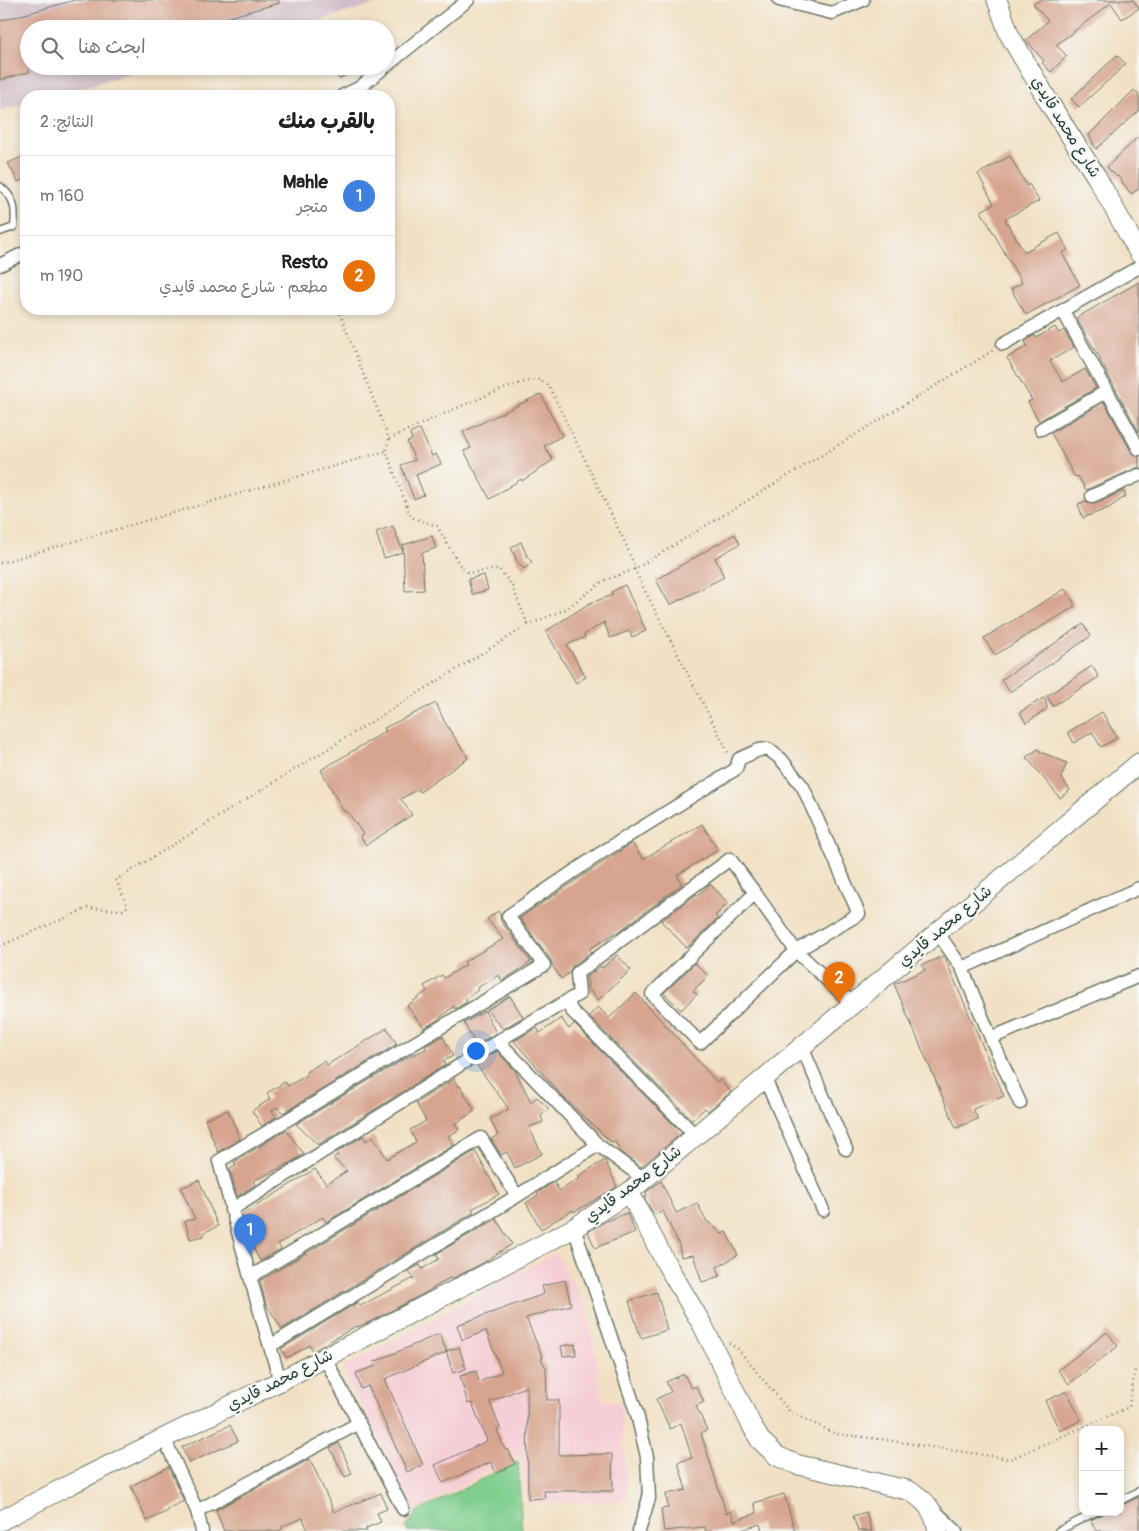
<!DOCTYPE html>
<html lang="ar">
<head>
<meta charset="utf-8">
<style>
  :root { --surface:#fff; --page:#f2f2f2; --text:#202124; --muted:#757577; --line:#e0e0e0; --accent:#ea580c }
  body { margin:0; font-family:Pangolin,"Playpen Sans Arabic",sans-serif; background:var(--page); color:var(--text); direction:rtl }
  .controls { position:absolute; right:15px; bottom:15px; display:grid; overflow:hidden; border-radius:10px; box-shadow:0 2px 8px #0003 }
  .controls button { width:45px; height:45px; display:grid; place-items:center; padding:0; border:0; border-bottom:1px solid var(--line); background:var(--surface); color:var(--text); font:25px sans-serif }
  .you { position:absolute; left:475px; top:1050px; width:18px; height:18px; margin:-12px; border:4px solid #fff; border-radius:50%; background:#1a73e8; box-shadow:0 0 0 8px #1a73e833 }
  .badge { display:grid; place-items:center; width:32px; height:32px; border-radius:50%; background:var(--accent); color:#fff; font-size:16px; font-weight:700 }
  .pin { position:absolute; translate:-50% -41px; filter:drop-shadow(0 1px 2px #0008) }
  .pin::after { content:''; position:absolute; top:26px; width:18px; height:15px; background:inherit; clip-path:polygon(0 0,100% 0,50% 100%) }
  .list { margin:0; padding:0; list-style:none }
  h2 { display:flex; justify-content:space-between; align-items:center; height:65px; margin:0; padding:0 20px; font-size:21px }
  h2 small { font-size:16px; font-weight:400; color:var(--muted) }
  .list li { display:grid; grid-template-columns:32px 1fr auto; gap:15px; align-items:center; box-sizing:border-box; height:80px; padding:0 20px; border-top:1px solid var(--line) }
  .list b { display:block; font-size:19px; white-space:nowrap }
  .list p { margin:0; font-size:16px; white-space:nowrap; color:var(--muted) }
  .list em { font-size:16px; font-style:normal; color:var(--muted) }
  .icon { flex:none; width:28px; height:28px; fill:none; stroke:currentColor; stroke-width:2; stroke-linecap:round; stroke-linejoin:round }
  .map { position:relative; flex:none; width:1139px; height:1531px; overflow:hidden; direction:ltr }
  .search { position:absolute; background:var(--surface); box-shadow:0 2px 8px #0003; left:20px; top:20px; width:375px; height:55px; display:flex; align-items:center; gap:12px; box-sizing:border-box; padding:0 18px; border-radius:28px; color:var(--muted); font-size:19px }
  .panel { position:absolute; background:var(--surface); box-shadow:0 2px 8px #0003; left:20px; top:90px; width:375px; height:225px; border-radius:20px; direction:rtl }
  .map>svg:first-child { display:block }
  .built { fill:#f6cfd6 }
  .industrial { fill:#d1bdc9 }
  .green { fill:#7fcf8f; stroke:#4f8662 }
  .building { fill:#d7a48f }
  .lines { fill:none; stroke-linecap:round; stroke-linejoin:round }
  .lane-casing { stroke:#697666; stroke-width:9 }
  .street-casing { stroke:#697666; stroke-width:15 }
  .secondary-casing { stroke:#697666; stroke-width:21 }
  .path { stroke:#697666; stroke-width:2.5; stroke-dasharray:1 4; stroke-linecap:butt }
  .lane { stroke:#fff; stroke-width:6 }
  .street { stroke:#fff; stroke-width:12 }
  .secondary { stroke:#fff; stroke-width:19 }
  .labels { text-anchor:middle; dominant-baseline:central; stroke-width:4.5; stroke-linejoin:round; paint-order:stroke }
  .street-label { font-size:16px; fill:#1f3d34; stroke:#f6f6f2 }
</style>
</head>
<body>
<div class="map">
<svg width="1139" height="1531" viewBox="0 0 1139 1531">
  <rect width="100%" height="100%" fill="#f6f6f2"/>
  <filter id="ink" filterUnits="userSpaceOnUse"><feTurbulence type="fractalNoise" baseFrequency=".02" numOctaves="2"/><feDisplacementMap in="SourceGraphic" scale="10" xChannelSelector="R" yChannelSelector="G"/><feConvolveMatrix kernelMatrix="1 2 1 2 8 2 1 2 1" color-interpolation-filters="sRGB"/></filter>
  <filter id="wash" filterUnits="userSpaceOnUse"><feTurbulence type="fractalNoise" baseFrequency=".0096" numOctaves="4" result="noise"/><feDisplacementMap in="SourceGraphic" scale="20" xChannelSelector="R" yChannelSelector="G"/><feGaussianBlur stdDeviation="1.12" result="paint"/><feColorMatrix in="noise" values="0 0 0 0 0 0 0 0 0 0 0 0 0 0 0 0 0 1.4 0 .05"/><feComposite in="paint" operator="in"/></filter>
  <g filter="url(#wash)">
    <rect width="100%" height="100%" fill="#f2e0c4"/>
    <path class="built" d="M556,1253L588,1309L602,1399L621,1403L627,1501L527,1503L521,1453L415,1512L342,1368Z"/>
    <path class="industrial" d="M0,0H390L289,29H29V66H157L52,96H26V103L0,111Z"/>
    <path class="green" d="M518,1461L522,1531H407L406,1527L417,1512Z"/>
    <g id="blocks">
      <path class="building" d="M75,0H279V3L187,29H29V72L0,80V21Z
        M1040,0H1133L1139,8L1122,19L1111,3L1056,45L1067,56L1051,72L1042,63L1044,61L1026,40L1048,21L1033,4Z
        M1117,55L1126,64L1079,107L1071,99Z
        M331,66H363L339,79Z
        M1134,90L1139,95V111L1096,149L1089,135Z
        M1139,136V189L1131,194L1118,176L1117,177L1107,167Z
        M26,155V178L18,182L8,163Z
        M1010,156L1027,186L1029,184L1039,201L1005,219L1024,252L1059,233L1068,250L1062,253L1080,285L1026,315L1011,289L1022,283L981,211L994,204L978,174Z
        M1139,282V432L1100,360H1101L1076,318Z
        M1055,327L1059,333L1064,330L1074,347L1050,361L1063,382L1085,369L1096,388L1039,421L1028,402L1032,400L1007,358L1027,346L1025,341L1035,335L1036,338Z
        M541,394L562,436L544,446L553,460L522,481L521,479L490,499L464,451L471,448L463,432Z
        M1104,402L1132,453L1139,457V467L1086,490L1078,476L1075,477L1051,433Z
        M420,429L432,456L436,454L441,464L416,475L424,495L414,499L401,465L415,460L407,442L412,440L410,434Z
        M1123,491L1126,496L1109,508L1083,518L1078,504L1086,501L1091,504H1095Z
        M393,526L403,552L384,558L376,532Z
        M735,534L740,544L715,558L724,577L670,605L656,580Z
        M432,536L436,548L422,553L424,590L405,591L403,545Z
        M521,542L527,556L532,562L524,569L517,561L511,547Z
        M484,575L488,590L472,594L468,579Z
        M625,585L646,631L632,637L629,631L610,638L604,622L584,635L585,637L567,645L586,677L576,683L546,631L590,603L613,595L611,592Z
        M1065,589L1074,603V607L995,655L984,638Z
        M1083,624L1091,636L1010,692L1001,680Z
        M1092,666L1099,677L1053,706L1047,696Z
        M1045,697L1047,709L1026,723L1020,712Z
        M436,703L444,721L468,758L420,792L418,789L401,799L412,815L366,845L360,836L363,834L347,811L344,812L321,770L386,731L384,728Z
        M1102,712L1117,738L1101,747L1092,732L1074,743L1068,732Z
        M1038,749L1041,752L1067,763L1061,777L1070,790L1060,798L1026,757Z
        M702,824L718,850L677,875L682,884L621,930L589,949L592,952L572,966L569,973L561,979L552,965L551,960L520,918L632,843L643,859Z
        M710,884L728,903L715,916L718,918L687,948L661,921L697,894L698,895Z
        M498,911L500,914L501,921L531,962L502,981L499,975L477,988L478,990L465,999L467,1002L455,1009L454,1006L436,1021L424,1028L407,1006L427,991L424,986L442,975L444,978L466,965L464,962L503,939L487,919Z
        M617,955L631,970L598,1000L587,987L588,982L586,977L601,966L602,968Z
        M944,956L1004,1096L973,1109L978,1119L956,1128L894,984L925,970L922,965Z
        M695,963L708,976L693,991L697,994L681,1010L664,993Z
        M636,993L717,1082L720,1080L731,1092L708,1111L705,1108L692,1120L589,1016L598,1007L609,1018Z
        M510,996L523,1017L503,1029L487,1010Z
        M485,1011L496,1033L476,1045L464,1023Z
        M561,1018L569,1029L574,1024L682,1133L641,1167L620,1151L615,1141L611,1142L564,1098L514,1041L537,1028L540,1033Z
        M387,1028L397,1044L283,1113L277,1107L272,1111L276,1117L262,1126L252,1111L270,1099L267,1093L285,1082L288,1086L307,1075L306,1072L324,1061L327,1065Z
        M443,1036L453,1056L443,1061L445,1065L318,1145L296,1124L406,1058L426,1049L425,1046Z
        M497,1051L515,1070L531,1102L537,1097L549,1109L541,1116L543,1122L529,1127L542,1154L515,1168L507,1152L501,1155L491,1139L498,1135L490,1119L509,1109L476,1064Z
        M454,1079L458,1087L460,1086L475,1111L455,1124L459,1130L448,1136L454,1145L326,1222L323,1217L278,1244L281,1249L260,1261L249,1240L242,1215L315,1169L326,1184L347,1171L333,1158L338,1155L336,1153L363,1136L366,1141L373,1136L387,1159L416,1142L410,1130L426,1121L416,1103Z
        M228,1110L240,1139L218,1152L205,1119Z
        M286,1130L304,1154L290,1163L253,1181L255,1185L237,1197L230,1169L236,1166L234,1162Z
        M475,1151L499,1194L472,1209L474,1212L282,1329L266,1304L260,1281Z
        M605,1160L617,1187L574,1212L573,1210L541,1229L526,1203L538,1195L537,1193L554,1182L559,1191L580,1178L578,1176Z
        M199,1180L218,1226L203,1233L204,1236L190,1239L185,1221L195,1219L181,1188Z
        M661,1181L676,1213L697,1203L705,1219L722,1234L726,1232L738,1255L717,1267L720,1276L702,1282L693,1255L681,1257L679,1245L663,1211L654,1215L644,1197L647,1196L646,1192Z
        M627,1213L635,1232L595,1248L588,1232L604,1222Z
        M496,1219L512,1244L483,1263L452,1279L451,1277L425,1293L368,1323L357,1327L356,1326L313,1351L310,1345L287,1358L281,1349L358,1302L360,1306L414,1278L409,1271L420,1265L422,1269L439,1259L436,1254Z
        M565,1280L571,1305L526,1318L543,1358L541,1359L546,1367L547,1400H559V1455L612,1454L613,1491H544L545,1498L528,1499L527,1386L490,1402L500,1428L497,1429L505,1450L508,1449L515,1464L496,1473L491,1462L443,1483L435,1465L487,1441L472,1403L468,1404L460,1376L476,1371L479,1382L502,1372L486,1331L462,1340L457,1325L544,1294L542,1286Z
        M657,1292L667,1330L641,1338L629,1301Z
        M1107,1332L1118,1346L1069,1384L1058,1370Z
        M439,1334L447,1352L385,1379L423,1465L407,1472L368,1386L361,1389L356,1373L376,1366L374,1362Z
        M575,1344L576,1355L563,1356L561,1346Z
        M459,1347L466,1369L453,1373L446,1351Z
        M684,1374L691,1388L696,1386L704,1402L696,1406L707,1430L701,1433L726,1513L731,1511L734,1521L757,1513L754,1503L784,1494L795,1531H762L760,1524L738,1531H706L704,1527L664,1531L661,1509L668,1508L666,1494L686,1490L678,1462L692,1458L681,1423L670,1429L656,1399L671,1392L666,1382Z
        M1067,1391L1081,1420L1060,1431L1045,1401Z
        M230,1425L238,1441L189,1463L182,1447Z
        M339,1443L352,1474L345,1477L330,1448Z
        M310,1459L334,1512L381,1493L387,1509L377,1513L381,1522L366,1528L367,1531H308L303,1518L282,1526L283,1528L278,1531H224L216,1510Z
        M168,1467L184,1501L167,1509L168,1511L147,1521L131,1486Z
        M1139,1497V1531H1096L1091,1520L1106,1512H1120V1506Z
        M866,1512L872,1531H858L853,1516Z"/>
    </g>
  </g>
  <g filter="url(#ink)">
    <use href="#blocks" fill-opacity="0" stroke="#697666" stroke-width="1"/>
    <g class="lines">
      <defs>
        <path id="lane" d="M0,186C15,198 16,209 14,227L0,232
          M1120,1501L1139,1491
          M1058,1531L1096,1512"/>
        <path id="street" d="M779,0L832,13L863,0
          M386,66L468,0
          M342,96L359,88L386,66
          M0,265L26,252
          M1063,311L1139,449
          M1003,344L1139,267
          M1041,429L1107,391
          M1092,496L1139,475
          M938,933L962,968L991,1038L1139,976
          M962,968L1139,888
          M568,1001L571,1010L696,1136
          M991,1038L1020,1103
          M498,1041L598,1145L644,1179
          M802,1047L846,1149
          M765,1079L823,1210
          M231,1210L498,1041L579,994L577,973L730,859L755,893L652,994L700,1043L796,951L853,1004
          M574,1228L637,1414L647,1457L649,1498L639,1531
          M250,1277L481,1138L517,1196
          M270,1346L517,1196L598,1145
          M325,1358L403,1509
          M280,1381L250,1277L219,1161L544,965L508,916L601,853L736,769L739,759L759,750L768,749L781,759L803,787L859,914L796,951L755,893
          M164,1438L197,1511L202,1531
          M934,1510L956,1531
          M197,1511L359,1423"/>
        <path id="secondary" d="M997,0L1009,34L1050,104L1096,176L1139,253
          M629,1192L667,1265L703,1326L751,1424L760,1440L777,1456L795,1464L907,1490C925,1498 935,1511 938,1531
          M0,1521L73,1483L280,1381L574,1228L629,1192L1139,763"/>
      </defs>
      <use href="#lane" class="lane-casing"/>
      <use href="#street" class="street-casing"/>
      <use href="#secondary" class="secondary-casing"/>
      <path class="path" d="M338,309L389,439C410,429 523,376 539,380C542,381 546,384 549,386L627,547L637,575L729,754
        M389,439L386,451L411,517L437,526L459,564L468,573L499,569L511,584L528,625
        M0,563L386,451
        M0,946L88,908L123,910L128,906L116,880L528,625L566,609L603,581L635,569L994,350
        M729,1343L738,1349L790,1412L836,1434L880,1439L1010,1459L1129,1407L1135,1370"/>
      <use href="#lane" class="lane"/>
      <use href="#street" class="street"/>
      <use href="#secondary" class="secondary"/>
    </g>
  </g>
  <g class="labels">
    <g class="street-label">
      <text transform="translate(1066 127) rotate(58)">شارع محمد قايدي</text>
      <text transform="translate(945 926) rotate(-40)">شارع محمد قايدي</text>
      <text transform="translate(633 1184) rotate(-37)">شارع محمد قايدي</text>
      <text transform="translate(280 1380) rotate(-27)">شارع محمد قايدي</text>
    </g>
  </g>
</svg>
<div class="controls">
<button>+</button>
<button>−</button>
</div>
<div class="you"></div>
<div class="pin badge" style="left:250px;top:1255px;background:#3f7fe0">1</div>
<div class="pin badge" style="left:839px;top:1003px;background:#e8710a">2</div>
<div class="search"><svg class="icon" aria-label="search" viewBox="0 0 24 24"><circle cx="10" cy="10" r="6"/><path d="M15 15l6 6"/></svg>ابحث هنا</div>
<section class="panel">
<h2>بالقرب منك<small>النتائج: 2</small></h2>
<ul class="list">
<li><span class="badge" style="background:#3f7fe0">1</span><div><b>Mahle</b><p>متجر</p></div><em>160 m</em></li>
<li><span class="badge" style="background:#e8710a">2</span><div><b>Resto</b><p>مطعم · شارع محمد قايدي</p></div><em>190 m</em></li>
</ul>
</section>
</div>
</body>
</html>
